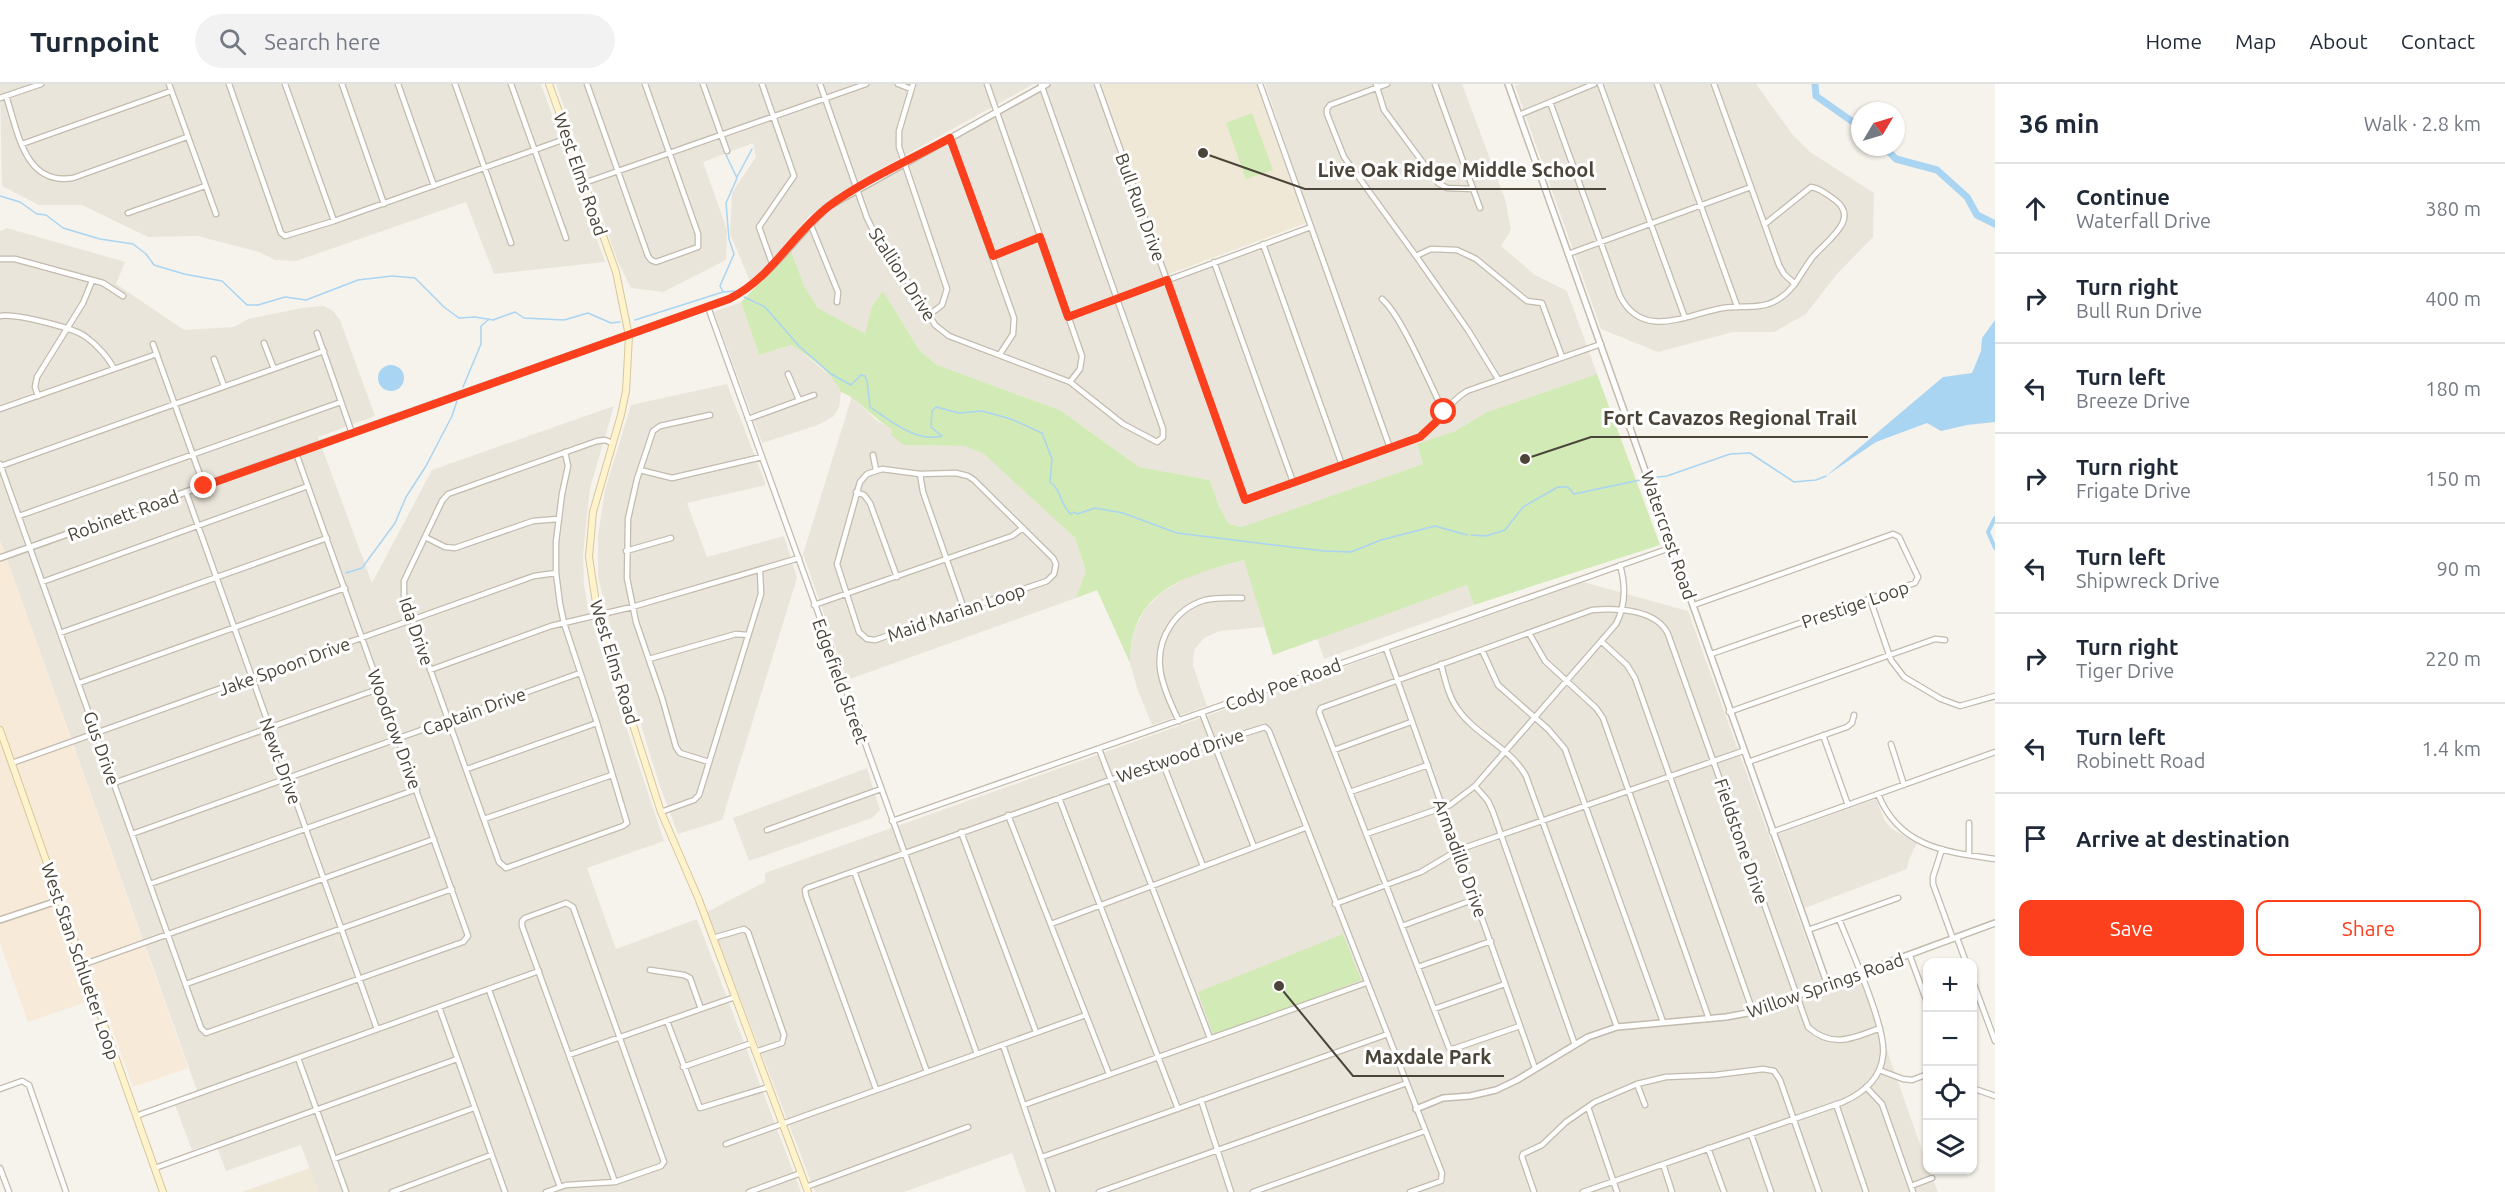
<!DOCTYPE html>
<html lang="en">
<head>
<meta charset="utf-8">
<style>
  :root { --surface:#fff; --page:#f2f2f3; --text:#1f2937; --muted:#747a83; --line:#e0e1e3; --accent:#fc3f1d }
  body { margin:0; font-family:Ubuntu,sans-serif; background:var(--page); color:var(--text) }
  .controls { position:absolute; right:18px; bottom:18px; display:grid; overflow:hidden; border-radius:12px; box-shadow:0 2px 4px #0004 }
  .controls button { width:54px; height:54px; display:grid; place-items:center; padding:0; border:0; border-bottom:2px solid var(--line); background:var(--surface); color:var(--text); font:30px sans-serif }
  .compass { position:absolute; left:1851px; top:18px; width:54px; height:54px; border-radius:50%; background:var(--surface); box-shadow:0 2px 4px #0004; rotate:52deg }
  .stop { position:absolute; width:18px; height:18px; margin:-14px; border:4px solid #fc3f1d; border-radius:50%; background:#fff }
  .stop.end { background:#fc3f1d; border-color:#fff; box-shadow:0 2px 6px #0008 }
  .list { margin:0; padding:0; list-style:none }
  h2 { display:flex; justify-content:space-between; align-items:center; height:78px; margin:0; padding:0 24px; font-size:26px }
  h2 small { font-size:20px; font-weight:400; color:var(--muted) }
  .list li { display:grid; grid-template-columns:39px 1fr auto; gap:18px; align-items:center; box-sizing:border-box; height:90px; padding:0 24px; border-top:2px solid var(--line) }
  .list b { display:block; font-size:22px; white-space:nowrap }
  .list p { margin:0; font-size:20px; white-space:nowrap; color:var(--muted) }
  .list em { font-size:20px; font-style:normal; color:var(--muted) }
  .actions { display:flex; gap:12px; padding:18px 24px }
  .actions a { flex:1; padding:14px 0; border:2px solid var(--accent); border-radius:12px; text-align:center; font-size:21px; color:var(--accent) }
  .actions .main { background:var(--accent); color:#fff }
  .icon { flex:none; width:33px; height:33px; fill:none; stroke:currentColor; stroke-width:2; stroke-linecap:round; stroke-linejoin:round }
  .map { position:relative; flex:none; width:1995px; height:1108px; overflow:hidden }
  header { display:flex; align-items:center; gap:36px; box-sizing:border-box; height:84px; padding:0 30px; background:var(--surface); border-bottom:2px solid var(--line) }
  header strong { font-size:28px }
  nav { display:flex; gap:33px; margin-inline-start:auto; font-size:21px }
  .search { width:420px; height:54px; background:var(--page); display:flex; align-items:center; gap:15px; box-sizing:border-box; padding:0 21px; border-radius:33px; color:var(--muted); font-size:22px }
  main { display:flex }
  aside { flex:1; background:var(--surface) }
  .map>svg:first-child { display:block }
  .residential { fill:#eae5da }
  .commercial { fill:#f7ead8 }
  .education { fill:#efe8d6 }
  .green { fill:#d2eab5 }
  .water { fill:#a9d4f2 }
  .lines { fill:none; stroke-linecap:round; stroke-linejoin:round }
  .stream { stroke:#a9d4f2; stroke-width:1.5 }
  .canal { stroke:#a9d4f2; stroke-width:4 }
  .river { stroke:#a9d4f2; stroke-width:7 }
  .minor-casing { stroke:#c2bbae; stroke-width:7 }
  .tertiary-casing { stroke:#c2bbae; stroke-width:8 }
  .secondary-casing { stroke:#d6c79b; stroke-width:8 }
  .minor { stroke:#fff; stroke-width:4.5 }
  .tertiary { stroke:#fff; stroke-width:5 }
  .secondary { stroke:#fff3cd; stroke-width:6 }
  .route { stroke:#fc3f1d; stroke-width:8 }
  .labels { text-anchor:middle; dominant-baseline:central; stroke-width:6; stroke-linejoin:round; paint-order:stroke }
  .street-label { font-size:18px; fill:#4b4439; stroke:#fff }
  .leader { fill:none; stroke:#4b4439; stroke-width:2 }
  .callout-dot { fill:#4b4439; stroke:#fff; stroke-width:2 }
  .callout-label { font-size:20px; text-anchor:middle; font-weight:bold; fill:#4b4439; stroke:#fff; stroke-width:6; stroke-linejoin:round; paint-order:stroke }
</style>
</head>
<body>
<header>
<strong>Turnpoint</strong>
<div class="search"><svg class="icon" aria-label="search" viewBox="0 0 24 24"><circle cx="10" cy="10" r="6"/><path d="M15 15l6 6"/></svg>Search here</div>
<nav><a>Home</a><a>Map</a><a>About</a><a>Contact</a></nav>
</header>
<main>
<div class="map">
<svg width="1995" height="1108" viewBox="0 0 1995 1108">
  <rect width="100%" height="100%" fill="#f6f3ec"/>
  <path class="residential" d="M0,0H541L605,178L494,190L466,118L296,177L275,176L259,168L198,152L148,153L82,121H39L2,102Z
    M556,0H1034L859,97L810,131L762,187L750,197L730,150L732,109L756,73L753,59L703,78L727,146L726,176L663,208L631,204L618,178Z
    M1053,0H1101L1173,198L1313,141L1265,0H1462L1505,115L1511,146L1501,162L1535,191L1567,207L1597,290L1487,328L1455,347L1417,360L1423,380L1243,443L1229,440L1219,423L1210,396L1139,383L1060,326L937,281L920,267L883,207L872,222L865,251L818,224L805,204L791,167L815,139L846,114L861,108Z
    M1520,0H1756L1792,50L1810,68L1874,109L1873,153L1836,191L1806,230L1774,248H1733L1658,268L1601,245L1515,2Z
    M7,144L125,178L116,200L184,246L234,243L248,235L302,224L324,222L333,227L340,236L375,332L318,353L372,499L432,386L614,322L590,404L583,470L584,500L588,525L600,564L664,757L587,784L616,865L697,835L801,1108H318L301,1061L226,1087L215,1058L192,1066L175,1021L199,1012L0,456V147Z
    M741,218L759,271L791,261L801,267L838,299L841,308L839,323L834,332L818,341L762,359L714,228Z
    M727,300L766,401L687,419L707,473L784,452L797,494L722,736L678,750L660,702L611,545L598,493V452L605,406L631,321Z
    M852,312L877,337L893,345L904,361L966,362L984,370L1002,386L1075,454L1086,487L1076,514L847,596L803,470Z
    M1245,476L1264,543L1220,547L1204,554L1194,566L1193,582L1207,622L1152,641L1137,604L1130,579V563L1135,545L1145,525L1160,510L1192,490Z
    M1583,498L1688,527L1822,899L1860,890L1927,1080L1928,1086H1929L1938,1108H1026L1012,1069L904,1108H815L707,828L765,798V789Z
    M1467,501L1474,521L1324,575L1317,554Z
    M867,684L880,726L872,734L749,777L733,734Z
    M1876,715L1885,737L1892,745L1917,759L1908,778L1907,785L1805,824L1778,750Z"/>
  <path class="commercial" d="M0,456L188,984L133,1003L101,913L28,938L0,859Z"/>
  <path class="education" d="M1101,0H1256L1306,139L1169,190Z
    M310,1084L318,1108H242Z"/>
  <path class="green" d="M1252,29L1273,86L1246,95L1226,39Z
    M791,167L805,204L818,224L865,250L872,222L883,207L920,267L937,281L1060,326L1139,383L1210,396L1219,423L1229,440L1242,443L1423,380L1417,360L1455,347L1487,328L1597,290L1660,461L1474,521L1467,501L1273,571L1244,476C1185,492 1130,506 1130,579L1097,506L1076,514L1086,487L1075,454L984,370L965,362L904,361L891,351L892,345C873,335 861,316 841,308C835,292 806,269 791,261L759,271L741,218Z
    M1343,850L1361,896L1214,953L1198,908Z"/>
  <path class="water" d="M1995,236V338L1967,341L1941,347L1927,339L1876,358L1826,392L1943,293L1972,289L1981,267L1982,254Z
    M378 294a13 13 0 1 1 26 0a13 13 0 1 1-26 0Z"/>
  <g class="lines">
    <path class="stream" d="M726,71L737,94L726,119L729,155L734,170L720,202L723,208L736,207
      M737,93L752,65
      M0,112L20,118L37,130L46,131L63,144L100,155L133,160L146,170L154,181L184,190L222,197L247,221H258L285,213L306,216L358,196L392,192L415,194L444,223L459,234L475,233L493,236L515,228L524,234L564,236L588,229L611,239L620,238
      M744,213L765,223L799,262L831,290L851,301L861,291L865,292L867,297L870,323C891,337 916,359 942,352L931,343L932,327L936,323L959,329L982,327L1011,335L1042,349L1052,375L1050,398C1062,406 1060,422 1071,430L1074,428L1077,430L1095,424L1123,429L1177,449L1324,467L1351,468L1381,456L1435,442L1467,451
      M635,236L723,208
      M463,303L481,260V242L488,236
      M1649,394L1667,392L1730,370L1750,369L1794,398L1816,396L1826,392
      M1471,451L1486,452L1505,446L1523,423L1558,403H1568L1574,410L1645,395
      M346,489L362,484L395,439L406,413L426,382L452,332L457,317"/>
    <path class="canal" d="M1995,434L1988,448L1995,464"/>
    <path class="river" d="M1815,0L1816,12L1860,43
      M1884,63L1896,75L1937,86L1967,113L1977,131L1995,140"/>
    <defs>
      <path id="minor" d="M169,0L216,130
        M229,0L281,149L285,152L334,137L568,54
        M285,0L334,137
        M342,0L384,120
        M398,0L434,102
        M455,0L511,159
        M511,0L566,154
        M587,0L648,172L651,176L656,178L698,163V150L645,0
        M703,0L727,67
        M762,0L794,92L759,143L773,182
        M820,0L867,134L880,160L916,209L935,241L949,252L1070,298L1123,340L1157,358L1163,353V345L1041,0
        M898,0L911,5
        M913,0L899,47V63L947,205L942,221L929,231
        M987,0L1082,272L1080,285L1070,298
        M1097,0L1245,416L1420,353C1438,339 1448,318 1467,307L1601,260
        M1260,0L1390,364
        M1376,0L1384,26L1438,99L1447,104L1473,105
        M1387,0L1330,21L1327,25V30L1344,73L1416,172L1468,246L1498,295
        M1435,0L1480,124
        M1600,0L1685,234
        M1657,0L1737,222
        M1714,0L1779,181L1784,190L1795,200
        M6,12C18,47 24,102 73,94L187,53
        M0,14L41,0
        M1550,18L1620,212C1643,257 1687,230 1723,224C1741,221 1761,226 1777,216C1794,207 1801,188 1812,174C1823,159 1862,136 1835,116C1828,111 1820,104 1811,103L1765,140
        M1519,31L1594,0
        M950,54L1014,234L1013,250L1000,270
        M22,60L171,7
        M584,99L866,0
        M128,129L205,102
        M810,139L838,208L837,218
        M1263,160L1342,381
        M1568,170L1751,103
        M993,172L1040,153
        M1416,172L1431,165L1457,166L1476,175L1527,217L1542,219L1562,273
        M0,175H15L103,199L123,212
        M1214,178L1293,398
        M1382,215C1402,232 1430,301 1444,328
        M708,223L977,970
        M0,232C14,229 75,244 86,253C96,260 109,274 114,285
        M1068,233L1311,143
        M317,249L352,349
        M264,259L274,285
        M153,260L204,402
        M214,275L224,302
        M788,290L799,316
        M38,312L35,303L37,293L83,219L92,197
        M0,325L157,270
        M748,335L814,311
        M565,368L568,382L562,410L556,458V489L560,520L564,539L597,639L627,739L623,742L506,784L499,778L404,512V497L442,417L448,410L597,357L605,356L612,359
        M873,371L876,386
        M0,380L201,944L206,949L463,858L468,852L296,369
        M1,382L324,267
        M882,385L920,390L956,389L968,392L974,396L1053,474L1056,480L1054,490L1047,497L875,556L867,555L859,548L837,480L860,398L867,390Z
        M640,386L672,394L762,373
        M920,390L923,408L964,525
        M186,408L377,945
        M856,408L864,411L870,419L897,493
        M19,432L341,318
        M425,453L445,463L455,464L533,437L558,435
        M626,467L671,454
        M42,498L308,402
        M1870,515L1891,576L1904,593L1941,615L1960,622L1995,612
        M814,521L1012,452L1023,444
        M1694,521L1893,450L1899,453L1918,493L1915,499L1711,570
        M60,549L327,454
        M1529,549L1545,577L1596,624L1603,634L1709,935
        M1602,558L1627,581L1635,594L1753,928
        M1386,564L1535,984
        M1482,566L1498,601L1548,645L1565,665L1663,938
        M649,575L736,550L748,551
        M1441,580C1445,595 1448,611 1457,624C1475,651 1510,663 1526,692L1617,943
        M430,586L551,542L632,523L799,474
        M79,599L345,504
        M1729,628L1935,555L1945,556
        M1202,629L1254,763
        M1179,637C1171,621 1162,602 1160,584C1157,554 1175,525 1205,516C1217,513 1230,514 1242,514
        M1823,651L1848,721
        M1891,660L1904,701
        M1099,665L1210,954
        M1334,666L1411,638
        M1162,677L1203,782
        M709,678L680,669L676,663L662,614L636,538L627,494L628,435L637,395L653,347L660,342L710,331
        M1748,678L1847,643L1852,639L1854,631
        M12,679L534,492L556,489
        M467,685L597,639
        M114,699L381,604
        M1475,702L1488,717L1493,728L1575,961
        M1350,708L1428,681
        M1878,710C1899,763 1945,768 1995,775
        M1059,714L1178,1025
        M661,728L694,716L699,711L761,510L760,487
        M1008,731L1109,990
        M484,735L612,691
        M892,737L1673,463
        M767,746L881,705
        M961,748L1036,948
        M1772,748L1995,668
        M132,750L580,589
        M1366,750L1450,721L1475,702L1616,540C1626,521 1626,502 1620,481
        M1942,765L1933,793V800L1953,855
        M1969,771V739
        M854,787L927,988
        M150,800L417,705
        M1335,820L1421,788L1458,766L1743,667
        M1051,840L1305,744
        M1402,842L1475,815
        M1808,846L1898,814
        M713,854L744,845L748,848L784,951L782,959L755,968
        M1957,854L1966,878
        M1910,872L1928,921
        M82,881L434,755
        M1418,883L1491,857
        M650,886L684,891L690,894L701,925
        M1972,895L1995,957
        M186,900L452,805
        M489,906L560,1103
        M439,923L505,1108
        M1434,925L1505,900
        M667,937L700,1024L769,1003
        M1520,942L1453,965L1449,964L1319,628L1321,624L1592,526C1617,524 1656,525 1668,550L1808,943C1832,965 1854,954 1880,944
        M1003,961L1053,1108
        M569,971L735,913
        M298,974L346,1108
        M683,983L752,959
        M1879,986L1903,995L1912,996L1928,990
        M1637,1000L1645,1021
        M1866,1003L1882,1020L1913,1108
        M1972,1004L1995,1012
        M0,1005L22,997L29,1001L66,1108
        M876,1005L806,812L805,806L807,804L1214,659L1265,643L1269,647L1442,1089L1441,1097L1410,1108
        M1201,1016L1231,1108
        M1836,1020L1866,1108
        M1024,1021L1366,899
        M1588,1023L1617,1108
        M136,1032L539,887
        M1751,1050L1771,1108
        M726,1060L1086,931
        M1708,1064L1724,1108
        M1042,1073L1388,950
        M334,1075L474,1024
        M1663,1080L1672,1108
        M0,1084L9,1108
        M155,1084L457,975
        M1911,1102L1932,1094
        M806,1103L968,1043
        M392,1108L491,1071
        M546,1108L566,1101L615,1098L661,1082L664,1078L573,823L566,819L525,834L522,837V842L615,1098
        M749,1108L801,1089
        M1099,1108L1407,999
        M1253,1108L1425,1047
        M1534,1108L1522,1073L1523,1070L1542,1061L1566,1038L1595,1018L1637,1000L1666,993L1715,991L1763,985L1774,987L1780,996L1819,1108
        M1583,1108L1843,1018C1863,1009 1881,994 1883,971C1887,945 1850,863 1839,835"/>
      <path id="tertiary" d="M1508,0L1828,902
        M0,474L729,215C771,194 795,152 829,122L1047,0
        M0,836L60,816
        M1416,1025L1443,1014L1470,1012L1496,1006L1517,996L1588,953L1617,943L1726,933L1753,928L1995,839"/>
      <path id="secondary" d="M549,0L616,188L629,252L626,307L621,331L593,428L589,473L598,532L661,728L699,816L808,1108
        M0,646L163,1108"/>
    </defs>
    <use href="#minor" class="minor-casing"/>
    <use href="#tertiary" class="tertiary-casing"/>
    <use href="#secondary" class="secondary-casing"/>
    <use href="#minor" class="minor"/>
    <use href="#tertiary" class="tertiary"/>
    <use href="#secondary" class="secondary"/>
  </g>
  <g class="lines">
    <path class="route" d="M204,402L729,215C772,194 792,150 829,122C864,96 912,75 950,54L993,172L1040,153L1068,233L1167,196L1245,416L1420,353L1436,338L1444,328"/>
  </g>
  <g class="labels">
    <g class="street-label">
      <text transform="translate(581 90) rotate(71)">West Elms Road</text>
      <text transform="translate(1141 123) rotate(70)">Bull Run Drive</text>
      <text transform="translate(903 190) rotate(57)">Stallion Drive</text>
      <text transform="translate(123 431) rotate(-20)">Robinett Road</text>
      <text transform="translate(1669 451) rotate(71)">Watercrest Road</text>
      <text transform="translate(1855 520) rotate(-19)">Prestige Loop</text>
      <text transform="translate(956 528) rotate(-19)">Maid Marian Loop</text>
      <text transform="translate(417 547) rotate(71)">Ida Drive</text>
      <text transform="translate(615 578) rotate(73)">West Elms Road</text>
      <text transform="translate(284 582) rotate(-20)">Jake Spoon Drive</text>
      <text transform="translate(841 597) rotate(70)">Edgefield Street</text>
      <text transform="translate(1283 600) rotate(-20)">Cody Poe Road</text>
      <text transform="translate(474 627) rotate(-20)">Captain Drive</text>
      <text transform="translate(395 645) rotate(70)">Woodrow Drive</text>
      <text transform="translate(102 664) rotate(71)">Gus Drive</text>
      <text transform="translate(1180 671) rotate(-19)">Westwood Drive</text>
      <text transform="translate(281 677) rotate(70)">Newt Drive</text>
      <text transform="translate(1742 757) rotate(71)">Fieldstone Drive</text>
      <text transform="translate(1461 774) rotate(70)">Armadillo Drive</text>
      <text transform="translate(81 877) rotate(71)">West Stan Schlueter Loop</text>
      <text transform="translate(1825 901) rotate(-19)">Willow Springs Road</text>
    </g>
  </g>
  <path class="leader" d="M1203 69L1305 105H1606M1525 375L1591 353H1868M1279 902L1353 992H1504"/>
  <g class="callout-dot">
    <circle cx="1203" cy="69" r="6"/>
    <circle cx="1525" cy="375" r="6"/>
    <circle cx="1279" cy="902" r="6"/>
  </g>
  <g class="callout-label">
    <text x="1456" y="93">Live Oak Ridge Middle School</text>
    <text x="1730" y="341">Fort Cavazos Regional Trail</text>
    <text x="1428" y="980">Maxdale Park</text>
  </g>
</svg>
<div class="controls">
<button>+</button>
<button>−</button>
<button><svg class="icon" aria-label="locate" viewBox="0 0 24 24"><circle cx="12" cy="12" r="6"/><path d="M12 2v4M12 18v4M2 12h4M18 12h4"/></svg></button>
<button><svg class="icon" aria-label="layers" viewBox="0 0 24 24"><path d="M12 4l9 5-9 5-9-5zM3 14l9 5 9-5"/></svg></button>
</div>
<svg class="compass" viewBox="-18 -18 36 36"><path d="M0-13l5 13h-10z" fill="#e53935"/><path d="M0 13l5-13h-10z" fill="#747a83"/></svg>
<div class="stop" style="left:1444px;top:328px"></div>
<div class="stop end" style="left:204px;top:402px"></div>
</div>
<aside>
<h2>36 min<small>Walk · 2.8 km</small></h2>
<ul class="list">
<li><svg class="icon" aria-label="ahead" viewBox="0 0 24 24"><path d="M12 20V5M6 11l6-6 6 6"/></svg><div><b>Continue</b><p>Waterfall Drive</p></div><em>380 m</em></li>
<li><svg class="icon" aria-label="right" viewBox="0 0 24 24"><path d="M7 20v-9h11M14 6l5 5-5 5"/></svg><div><b>Turn right</b><p>Bull Run Drive</p></div><em>400 m</em></li>
<li><svg class="icon" aria-label="left" viewBox="0 0 24 24"><path d="M17 20v-9H6M10 6l-5 5 5 5"/></svg><div><b>Turn left</b><p>Breeze Drive</p></div><em>180 m</em></li>
<li><svg class="icon" aria-label="right" viewBox="0 0 24 24"><path d="M7 20v-9h11M14 6l5 5-5 5"/></svg><div><b>Turn right</b><p>Frigate Drive</p></div><em>150 m</em></li>
<li><svg class="icon" aria-label="left" viewBox="0 0 24 24"><path d="M17 20v-9H6M10 6l-5 5 5 5"/></svg><div><b>Turn left</b><p>Shipwreck Drive</p></div><em>90 m</em></li>
<li><svg class="icon" aria-label="right" viewBox="0 0 24 24"><path d="M7 20v-9h11M14 6l5 5-5 5"/></svg><div><b>Turn right</b><p>Tiger Drive</p></div><em>220 m</em></li>
<li><svg class="icon" aria-label="left" viewBox="0 0 24 24"><path d="M17 20v-9H6M10 6l-5 5 5 5"/></svg><div><b>Turn left</b><p>Robinett Road</p></div><em>1.4 km</em></li>
<li><svg class="icon" aria-label="arrive" viewBox="0 0 24 24"><path d="M6 21V4h12l-3 4 3 4H6"/></svg><div><b>Arrive at destination</b></div></li>
</ul>
<div class="actions"><a class="main">Save</a><a>Share</a></div>
</aside>
</main>
</body>
</html>
